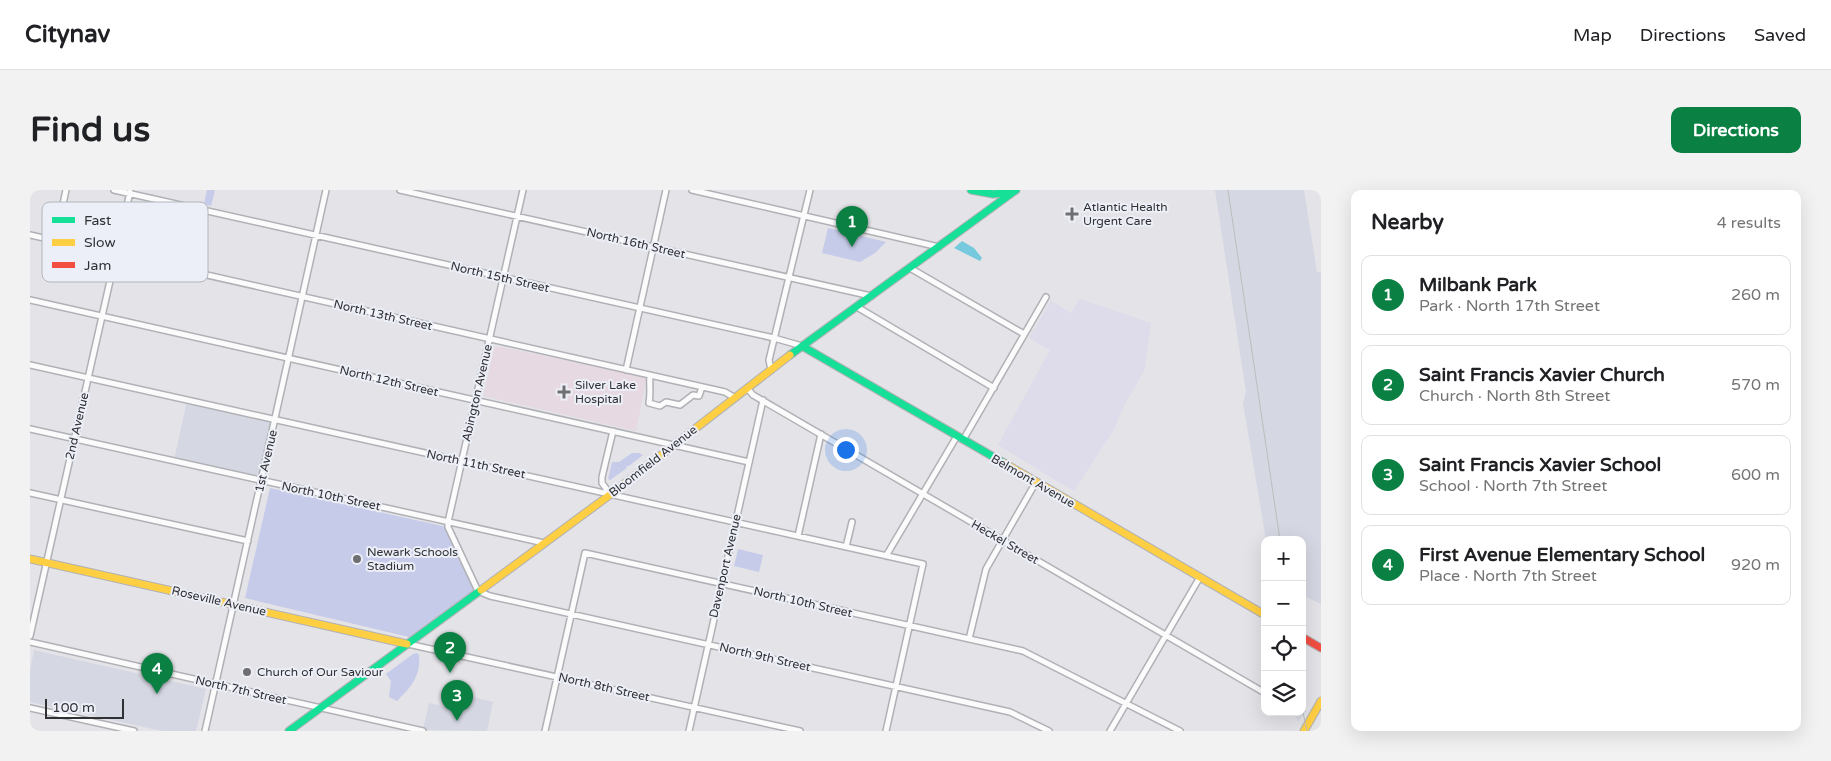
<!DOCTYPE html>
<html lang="en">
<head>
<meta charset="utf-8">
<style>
  :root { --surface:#fff; --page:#f2f2f2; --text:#202124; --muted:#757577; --line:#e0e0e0; --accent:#0b8043 }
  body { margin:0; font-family:"Varela Round",sans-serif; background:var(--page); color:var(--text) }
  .controls { position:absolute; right:15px; bottom:15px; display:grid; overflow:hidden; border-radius:10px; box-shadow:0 5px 20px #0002 }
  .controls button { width:45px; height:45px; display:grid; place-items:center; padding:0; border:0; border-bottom:1px solid var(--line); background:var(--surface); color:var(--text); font:25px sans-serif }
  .scale { position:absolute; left:15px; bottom:12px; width:79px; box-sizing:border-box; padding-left:5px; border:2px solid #303134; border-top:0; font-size:14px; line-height:18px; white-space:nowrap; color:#303134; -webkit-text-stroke:4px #edeff8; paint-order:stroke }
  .you { position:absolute; left:815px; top:259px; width:18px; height:18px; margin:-12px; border:4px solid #fff; border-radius:50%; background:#1a73e8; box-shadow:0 0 0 8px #1a73e833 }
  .badge { display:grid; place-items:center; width:32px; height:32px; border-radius:50%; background:var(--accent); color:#fff; font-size:16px; font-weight:700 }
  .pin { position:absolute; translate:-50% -41px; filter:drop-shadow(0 1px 2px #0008) }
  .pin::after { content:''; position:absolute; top:26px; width:18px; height:15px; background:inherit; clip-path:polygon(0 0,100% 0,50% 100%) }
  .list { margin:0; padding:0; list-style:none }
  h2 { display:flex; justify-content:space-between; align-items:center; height:65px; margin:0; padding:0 20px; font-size:21px }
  h2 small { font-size:16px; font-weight:400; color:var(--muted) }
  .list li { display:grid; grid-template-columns:32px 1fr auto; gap:15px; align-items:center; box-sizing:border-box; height:80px; margin:0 10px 10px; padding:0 10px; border:1px solid var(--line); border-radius:10px }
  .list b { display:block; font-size:19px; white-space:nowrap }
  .list p { margin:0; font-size:16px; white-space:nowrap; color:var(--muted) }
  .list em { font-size:16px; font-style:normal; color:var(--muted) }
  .icon { flex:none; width:28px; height:28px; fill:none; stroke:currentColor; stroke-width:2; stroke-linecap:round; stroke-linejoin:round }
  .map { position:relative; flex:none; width:1291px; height:541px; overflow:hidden; border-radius:10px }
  header { display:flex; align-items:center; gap:30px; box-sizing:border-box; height:70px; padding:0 25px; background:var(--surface); border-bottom:1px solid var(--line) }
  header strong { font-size:24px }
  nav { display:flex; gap:28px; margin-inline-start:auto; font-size:18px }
  .intro { display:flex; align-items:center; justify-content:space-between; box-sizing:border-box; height:120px; padding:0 30px }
  h1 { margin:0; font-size:35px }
  .button { padding:12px 22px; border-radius:10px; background:var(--accent); color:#fff; font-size:18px; font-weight:700 }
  main { display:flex; gap:30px; padding:0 30px }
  aside { flex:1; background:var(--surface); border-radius:10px; box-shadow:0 5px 20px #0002 }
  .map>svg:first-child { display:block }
  .built { fill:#d5d7e2 }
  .industrial { fill:#dedbea }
  .medical { fill:#e6d9e2 }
  .green { fill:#c6cbe9 }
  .water { fill:#77c9de }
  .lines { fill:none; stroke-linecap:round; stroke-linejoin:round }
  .street-casing { stroke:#b0b1b5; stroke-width:8 }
  .fast-casing { stroke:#b0b1b5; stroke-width:9 }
  .slow-casing { stroke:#b0b1b5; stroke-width:9 }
  .jam-casing { stroke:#b0b1b5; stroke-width:9 }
  .street { stroke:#fbfbfc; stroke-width:5 }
  .fast { stroke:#16e098; stroke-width:7 }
  .slow { stroke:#ffcf43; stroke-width:7 }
  .jam { stroke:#f24e42; stroke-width:7 }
  .tram { stroke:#bdbdbe; stroke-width:1 }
  .poi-dot { fill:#6f6f73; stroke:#edeff8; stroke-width:2 }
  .labels { text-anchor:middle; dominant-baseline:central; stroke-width:4; stroke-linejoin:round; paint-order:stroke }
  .poi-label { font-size:12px; fill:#303134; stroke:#edeff8; text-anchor:start }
  .street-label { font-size:12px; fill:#303134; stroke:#edeff8 }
  .key { fill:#edeff8; stroke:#b4b6bd; stroke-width:1 }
  .key-label { font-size:14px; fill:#303134 }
</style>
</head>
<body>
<header>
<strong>Citynav</strong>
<nav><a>Map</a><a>Directions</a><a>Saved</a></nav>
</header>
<div class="intro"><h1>Find us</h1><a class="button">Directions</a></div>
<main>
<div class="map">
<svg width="1291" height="541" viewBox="0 0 1291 541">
  <rect width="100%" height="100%" fill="#e3e3e8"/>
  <path class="built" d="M1185,0H1274L1287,82H1291V414L1272,405V350H1236L1213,213L1216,202Z
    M157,211L245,230L230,289L144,270Z
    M4,460L176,499L166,541H132L0,512V480Z
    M1272,501L1276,521L1268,532L1266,527L1258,522H1272Z
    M439,506L463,512L457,541L393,540L399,513L435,521Z"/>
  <path class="industrial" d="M1050,109L1121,133L1114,181L1094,216L1084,239L1044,301L968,255L1020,160L999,148L1021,111L1041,123Z"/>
  <path class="medical" d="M465,156L617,186L606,241L453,206Z"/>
  <path class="green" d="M177,0H185L181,16L174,14Z
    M798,38L856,52L845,63L830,72L792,63Z
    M602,263H609L613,265L599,276H596L597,278L580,290L578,289L582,272H589Z
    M240,298L417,337L445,401L378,453L379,447L215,408Z
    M708,359L733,365L729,382L704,376Z
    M387,463L389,465C391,486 381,497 367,511L359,507L361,491L356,484L383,464Z"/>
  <path class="water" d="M932,51L944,58L952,68L950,71L924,58Z"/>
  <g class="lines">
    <defs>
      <path id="street" d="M84,0L744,148L772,156
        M370,0L841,106
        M493,0L418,332V337L448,401L460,406L980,522L1019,541
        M662,0L909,57
        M0,45L695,202L705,208
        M25,51L36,0
        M880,78L994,144
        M0,110L719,272
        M827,117L964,198
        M0,175L893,374L856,541
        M596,180L636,0
        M741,180L739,170L780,0
        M620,185C619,195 621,202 619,213L630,216L636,212L650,215L663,205L669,206L672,197
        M717,198L723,205L1235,503
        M0,239L514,353
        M933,250L1016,107
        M0,303L218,351
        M580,304L572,293V287L583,241
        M768,346L791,244
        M816,357L822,332
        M856,366L927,246
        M0,446L100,2
        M939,449L956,379L1006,292
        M0,452L393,541
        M378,454L770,541
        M0,518L104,541
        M175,541L296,0
        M515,541L555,363L993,461L1150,541
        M659,541L733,210
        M1080,541L1170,387"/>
      <path id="fast" d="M941,0L963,4L982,2
        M772,156L974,273
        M760,165L986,0
        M259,541L451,400"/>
      <path id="slow" d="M974,273L1235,425
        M0,369L377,454
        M451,400L581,304L760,165
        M1274,541L1291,511"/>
      <path id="jam" d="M1272,447L1291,458"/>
    </defs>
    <use href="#street" class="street-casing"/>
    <use href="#fast" class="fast-casing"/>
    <use href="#slow" class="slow-casing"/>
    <use href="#jam" class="jam-casing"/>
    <use href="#street" class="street"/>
    <use href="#fast" class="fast"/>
    <use href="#slow" class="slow"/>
    <use href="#jam" class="jam"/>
    <path class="tram" d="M1198,0L1250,350
      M1272,518L1277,541"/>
  </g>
  <g class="poi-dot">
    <path d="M1039.5 16.5h5v5h5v5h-5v5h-5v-5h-5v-5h5z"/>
    <path d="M531.5 194.5h5v5h5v5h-5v5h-5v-5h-5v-5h5z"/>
    <circle cx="327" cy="369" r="5"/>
    <circle cx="217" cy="482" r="5"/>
  </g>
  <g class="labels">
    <g class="poi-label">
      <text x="1053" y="17">Atlantic Health<tspan x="1053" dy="14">Urgent Care</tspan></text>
      <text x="545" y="195">Silver Lake<tspan x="545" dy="14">Hospital</tspan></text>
      <text x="337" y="362">Newark Schools<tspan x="337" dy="14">Stadium</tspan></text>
      <text x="227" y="482">Church of Our Saviour</text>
    </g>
    <g class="street-label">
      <text transform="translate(606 53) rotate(13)">North 16th Street</text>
      <text transform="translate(470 87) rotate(13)">North 15th Street</text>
      <text transform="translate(353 125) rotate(13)">North 13th Street</text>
      <text transform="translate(359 191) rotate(13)">North 12th Street</text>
      <text transform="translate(447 203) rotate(-77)">Abington Avenue</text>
      <text transform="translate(47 236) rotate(-77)">2nd Avenue</text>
      <text transform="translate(236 271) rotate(-77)">1st Avenue</text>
      <text transform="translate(623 271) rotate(-38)">Bloomfield Avenue</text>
      <text transform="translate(446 274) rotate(12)">North 11th Street</text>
      <text transform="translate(1003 291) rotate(30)">Belmont Avenue</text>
      <text transform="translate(301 306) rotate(12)">North 10th Street</text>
      <text transform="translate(975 352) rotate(30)">Heckel Street</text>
      <text transform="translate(695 376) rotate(-77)">Davenport Avenue</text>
      <text transform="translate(189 411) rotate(13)">Roseville Avenue</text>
      <text transform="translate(773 412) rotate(13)">North 10th Street</text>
      <text transform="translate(735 467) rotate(13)">North 9th Street</text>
      <text transform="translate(574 497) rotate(13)">North 8th Street</text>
      <text transform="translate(211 500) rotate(13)">North 7th Street</text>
    </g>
  </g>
  <rect x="12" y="12" width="166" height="80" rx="8" class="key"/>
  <rect x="22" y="27" width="23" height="6" fill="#16e098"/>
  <rect x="22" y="49" width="23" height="7" fill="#ffcf43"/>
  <rect x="22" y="72" width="23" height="6" fill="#f24e42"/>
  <g class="key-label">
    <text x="54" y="35">Fast</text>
    <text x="54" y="57">Slow</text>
    <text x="54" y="80">Jam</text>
  </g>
</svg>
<div class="controls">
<button>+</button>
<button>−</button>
<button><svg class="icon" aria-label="locate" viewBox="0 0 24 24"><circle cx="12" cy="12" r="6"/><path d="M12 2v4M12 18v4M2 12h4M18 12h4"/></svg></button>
<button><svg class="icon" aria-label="layers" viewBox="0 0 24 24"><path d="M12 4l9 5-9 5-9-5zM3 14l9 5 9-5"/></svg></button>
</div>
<div class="scale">100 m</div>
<div class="you"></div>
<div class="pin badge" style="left:822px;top:57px">1</div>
<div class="pin badge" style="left:420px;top:483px">2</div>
<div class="pin badge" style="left:427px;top:531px">3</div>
<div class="pin badge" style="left:127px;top:504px">4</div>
</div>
<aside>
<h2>Nearby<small>4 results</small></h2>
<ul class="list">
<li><span class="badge">1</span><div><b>Milbank Park</b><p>Park · North 17th Street</p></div><em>260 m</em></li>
<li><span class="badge">2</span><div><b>Saint Francis Xavier Church</b><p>Church · North 8th Street</p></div><em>570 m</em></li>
<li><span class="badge">3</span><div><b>Saint Francis Xavier School</b><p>School · North 7th Street</p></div><em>600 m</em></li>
<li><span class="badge">4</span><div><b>First Avenue Elementary School</b><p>Place · North 7th Street</p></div><em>920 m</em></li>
</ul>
</aside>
</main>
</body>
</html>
